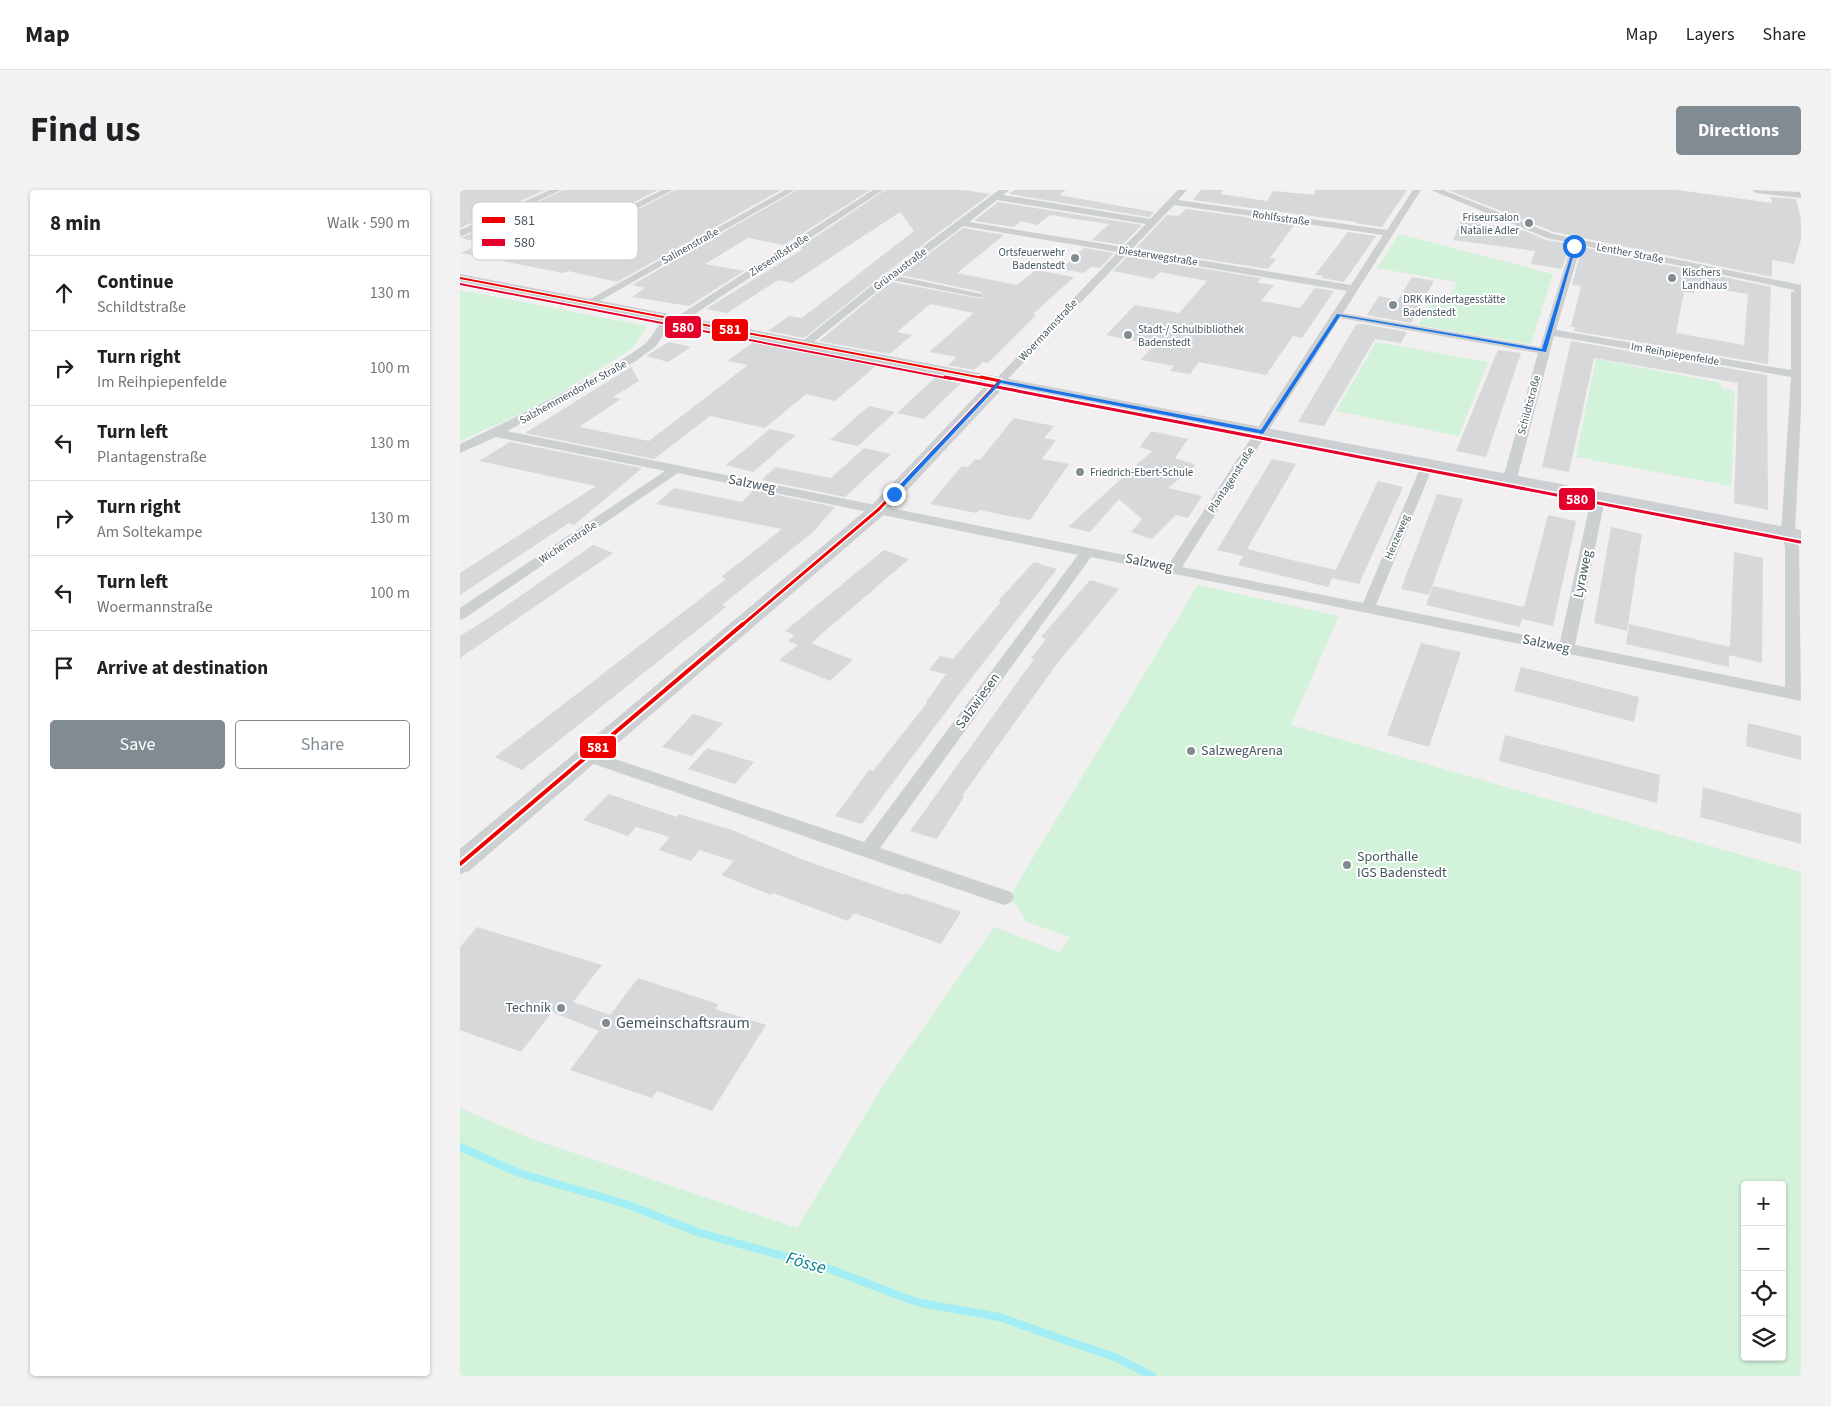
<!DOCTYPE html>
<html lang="en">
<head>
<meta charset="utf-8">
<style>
  :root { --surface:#fff; --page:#f2f2f2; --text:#202124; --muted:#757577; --line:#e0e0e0; --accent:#818c92 }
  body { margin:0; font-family:"Source Sans 3",sans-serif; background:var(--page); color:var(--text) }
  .controls { position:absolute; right:15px; bottom:15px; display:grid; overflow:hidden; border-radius:5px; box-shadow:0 1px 4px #0004 }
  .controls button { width:45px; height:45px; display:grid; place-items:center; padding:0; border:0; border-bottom:1px solid var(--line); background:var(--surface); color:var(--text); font:25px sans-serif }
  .stop { position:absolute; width:15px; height:15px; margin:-11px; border:4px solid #1a73e8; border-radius:50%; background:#fff }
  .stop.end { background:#1a73e8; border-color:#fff; box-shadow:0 1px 5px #0008 }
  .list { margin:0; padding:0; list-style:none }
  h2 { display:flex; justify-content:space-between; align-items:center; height:65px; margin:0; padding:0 20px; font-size:21px }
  h2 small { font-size:16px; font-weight:400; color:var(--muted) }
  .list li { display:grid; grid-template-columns:32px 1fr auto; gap:15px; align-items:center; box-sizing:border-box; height:75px; padding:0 20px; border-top:1px solid var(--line) }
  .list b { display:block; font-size:19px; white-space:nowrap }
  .list p { margin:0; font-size:16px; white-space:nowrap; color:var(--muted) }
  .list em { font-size:16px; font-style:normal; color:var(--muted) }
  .actions { display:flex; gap:10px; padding:15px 20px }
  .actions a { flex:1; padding:11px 0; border:1px solid var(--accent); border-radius:5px; text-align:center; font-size:18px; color:var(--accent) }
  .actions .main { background:var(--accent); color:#fff }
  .icon { flex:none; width:28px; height:28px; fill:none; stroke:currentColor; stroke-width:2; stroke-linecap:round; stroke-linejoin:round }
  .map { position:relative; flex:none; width:1341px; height:1186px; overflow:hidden; border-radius:5px }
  header { display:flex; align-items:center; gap:30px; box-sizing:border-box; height:70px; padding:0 25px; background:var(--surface); border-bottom:1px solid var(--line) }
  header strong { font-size:24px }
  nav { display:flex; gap:28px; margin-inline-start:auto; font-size:18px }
  .intro { display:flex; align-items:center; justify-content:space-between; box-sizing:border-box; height:120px; padding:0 30px }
  h1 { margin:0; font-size:35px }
  .button { padding:12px 22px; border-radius:5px; background:var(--accent); color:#fff; font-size:18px; font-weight:700 }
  main { display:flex; gap:30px; padding:0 30px }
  aside { flex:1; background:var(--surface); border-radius:5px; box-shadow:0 1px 4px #0004 }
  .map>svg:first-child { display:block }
  .green { fill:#d2f2d9; fill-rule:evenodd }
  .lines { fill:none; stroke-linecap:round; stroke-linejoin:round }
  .stream { stroke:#a2eef4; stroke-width:8 }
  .building { fill:#d7d8da; fill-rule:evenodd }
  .street { fill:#ccd0d1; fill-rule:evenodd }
  .secondary { fill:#ccd0d3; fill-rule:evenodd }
  .bus-1-far2-casing { stroke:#fff; stroke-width:4 }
  .bus-1-far1-casing { stroke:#fff; stroke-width:6 }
  .bus-1-casing { stroke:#fff; stroke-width:8 }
  .bus-2-far1-casing { stroke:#fff; stroke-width:4 }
  .bus-2-casing { stroke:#fff; stroke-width:6 }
  .bus-1-far2 { stroke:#e00; stroke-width:2 }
  .bus-1-far1 { stroke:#e00; stroke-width:3 }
  .bus-1 { stroke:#e00; stroke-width:4 }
  .bus-2-far1 { stroke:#e4002b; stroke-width:2 }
  .bus-2 { stroke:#e4002b; stroke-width:3 }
  .route { fill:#1a73e8 }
  .poi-dot { fill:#818c92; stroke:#fff; stroke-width:2 }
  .labels { text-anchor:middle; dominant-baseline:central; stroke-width:4; stroke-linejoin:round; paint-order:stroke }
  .far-poi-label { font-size:11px; fill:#45565f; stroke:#fff; text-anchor:start }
  .far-street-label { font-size:11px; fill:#45565f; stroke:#fff }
  .street-label { font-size:14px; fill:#45565f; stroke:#fff }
  .poi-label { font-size:14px; fill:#45565f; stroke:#fff; text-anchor:start }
  .near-poi-label { font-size:16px; fill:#45565f; stroke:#fff; text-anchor:start }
  .near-water-label { font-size:18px; font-style:italic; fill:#04828d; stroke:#fff }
  .key { fill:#fff; stroke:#c7cccf; stroke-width:1 }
  .key-label { font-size:14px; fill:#45565f }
  .line-badge { stroke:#fff; stroke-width:2 }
  .badge-label { font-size:14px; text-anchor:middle; font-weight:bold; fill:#fff }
</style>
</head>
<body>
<header>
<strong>Map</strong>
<nav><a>Map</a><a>Layers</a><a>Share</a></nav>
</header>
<div class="intro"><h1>Find us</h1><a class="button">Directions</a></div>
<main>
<aside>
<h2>8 min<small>Walk · 590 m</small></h2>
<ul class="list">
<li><svg class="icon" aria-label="ahead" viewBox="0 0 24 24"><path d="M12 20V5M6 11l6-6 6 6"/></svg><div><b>Continue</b><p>Schildtstraße</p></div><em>130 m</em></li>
<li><svg class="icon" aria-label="right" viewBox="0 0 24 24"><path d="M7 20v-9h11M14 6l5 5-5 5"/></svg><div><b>Turn right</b><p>Im Reihpiepenfelde</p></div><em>100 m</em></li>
<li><svg class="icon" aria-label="left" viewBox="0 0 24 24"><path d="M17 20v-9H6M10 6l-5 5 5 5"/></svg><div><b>Turn left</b><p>Plantagenstraße</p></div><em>130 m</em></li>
<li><svg class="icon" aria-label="right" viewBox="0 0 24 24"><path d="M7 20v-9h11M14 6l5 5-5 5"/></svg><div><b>Turn right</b><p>Am Soltekampe</p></div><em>130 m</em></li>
<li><svg class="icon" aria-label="left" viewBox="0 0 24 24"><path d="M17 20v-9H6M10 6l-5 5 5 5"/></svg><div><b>Turn left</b><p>Woermannstraße</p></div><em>100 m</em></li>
<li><svg class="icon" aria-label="arrive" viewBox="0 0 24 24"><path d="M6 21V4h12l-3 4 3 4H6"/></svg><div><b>Arrive at destination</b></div></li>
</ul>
<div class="actions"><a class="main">Save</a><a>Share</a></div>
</aside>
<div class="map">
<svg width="1341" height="1186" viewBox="0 0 1341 1186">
  <rect width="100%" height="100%" fill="#f1eff0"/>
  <path class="green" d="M939,44L1093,84L1071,154L959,135L971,110L987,113L997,92L917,78Z
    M0,100L187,136L173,158L78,216L0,251Z
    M916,152L1028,172L999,246L876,221Z
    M1136,169L1261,193V198L1275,201L1271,296L1116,267Z
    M738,395L879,426L831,535L1341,682V1186H0V918L72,949L337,1038L422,897L534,737L599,762L610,747L567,732L550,706ZM1285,995H1322V1167H1285Z"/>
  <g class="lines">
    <path class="stream" d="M0,957L59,983L166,1014L240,1043L367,1078L456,1112L539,1127L657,1168L692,1186"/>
  </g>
  <path class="building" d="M0,0H85L0,38Z
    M103,0H198L100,50L110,55L215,0H321L157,92L108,81L103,83L1,63L22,53L1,48Z
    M337,0H410L324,55L288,48L245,74L284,81L229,116L172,107L185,98L172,95Z
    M425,0H504L530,4L424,84L344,148L308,141L329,126L342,128L454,41L440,22L332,93L318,90L267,123L246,119L343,59L339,58Z
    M554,0H606L599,5L694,22L689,27L549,4Z
    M741,0H764L760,4L807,11L813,1L855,5V0H947L922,37L894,33L896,32L733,10Z
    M988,0H1217L1312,13L1311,7L1336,9L1341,29V49L1334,74L1312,70V87L1094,42Z
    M538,12L682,35L662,55L632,50L649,34L590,25L577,35L561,31L554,37L514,31Z
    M726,19L835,34L810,68L816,69L808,79L676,58L707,25L718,26Z
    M1001,31L1065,41L1086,50L1110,54L1102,79L1071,74L1075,61L993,50Z
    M503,38L544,45L497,83L557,95L576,80L614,87L573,124L576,125L528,173L523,172L514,180L488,175L497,167L469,162L514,123L470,114L437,142L452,145L430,164L359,151L431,92L523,109L522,102L441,85Z
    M888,42L916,46L884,92L862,88L863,86L855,85Z
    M1122,57L1311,97L1308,174L1114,141L1115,137H1111L1121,96L1112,95ZM1235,96L1288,104L1284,155L1216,143L1224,102L1234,103Z
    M624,58L654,63L640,78L631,77L624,83L601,79Z
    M668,66L801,88L798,93L814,95L801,111L840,118L855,98L874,101L842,148L833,146L806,185L739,172L730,184L710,181L714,176L681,170L694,155L646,145L675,115L719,123L747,91L700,82L693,89L653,81Z
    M952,87L974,91L951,133L907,125L919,106L938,110Z
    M902,134L947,142L941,153L915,149L864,236L838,232L896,135Z
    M295,151L417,175L375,211L346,204L305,238L250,226L194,269L65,243L171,177L179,191L153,207L161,209L119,237L189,251L288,175L267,171Z
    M1111,151L1307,185L1308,320L1274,313L1278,193L1134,168L1109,282L1082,277Z
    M209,152L231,157L208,172L186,166Z
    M1038,160L1061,163L1026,267L996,261Z
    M477,186L503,191L464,229L437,223Z
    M409,216L435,222L398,256L370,250Z
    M554,228L594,236L584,248L596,250L582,269L609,274L570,330L519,320L517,323L470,314L502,276L508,277L515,269L520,270Z
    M310,239L336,245L293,282L266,275Z
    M691,241L728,249L715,268L736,275L708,298L742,306L728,328L716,325L692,349L671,342L682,329L659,309L630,342L608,337L692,261L680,257Z
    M50,252L182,278L114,335L109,333L0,405V383L136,296L19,271Z
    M404,258L431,264L385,307L302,290L315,277L371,288Z
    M812,269L836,274L783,366L757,360Z
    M918,291L943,297L899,394L872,388Z
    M214,298L282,312L293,300L375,317L353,342L262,415L266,417L62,580L35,567L266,389L261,387L322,339L196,314Z
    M977,304L1003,309L969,405L941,399Z
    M1088,325L1116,331L1093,436L1062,429L1060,437L966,415L973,396L1064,417L1062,425Z
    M1151,337L1182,344L1167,441L1134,433Z
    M133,355L153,363L0,468V446L30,427Z
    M787,359L836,371L876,380L868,397L778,375Z
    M424,360L449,369L351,453L393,470L370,491L319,470L338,455L328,451L334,445L325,441Z
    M1274,362L1303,368L1302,473L1269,465V477L1166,454L1169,434L1270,457Z
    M574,372L597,379L509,491L402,634L375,626L409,580L413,581L467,513L466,512L486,484L469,480L480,466L493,469L541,412L538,411Z
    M630,390L659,399L596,475L502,606L504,607L477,649L450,641L574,469L571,468L586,449L581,447Z
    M961,453L1001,462L969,557L927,545Z
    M1061,477L1179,507L1174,532L1054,501Z
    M233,524L263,533L232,566L202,557Z
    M1288,533L1341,546V570L1286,556Z
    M1045,545L1200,585L1197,613L1039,571Z
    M247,558L294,572L275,594L228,579Z
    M1243,597L1341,624V654L1240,627Z
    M149,604L217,627L219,624L272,640L341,669L443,705L444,703L501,722L481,754L394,723L388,731L313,703L311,705L261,685L274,671L239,660L231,671L199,660L210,647L176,637L168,646L123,630Z
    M17,737L142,775L113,812L150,825L178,788L258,814L255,819L306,835L252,921L197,901L192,908L110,880L139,841L92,822L61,862L0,840V757Z"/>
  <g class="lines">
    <path class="street" d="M90,0H101L0,47V40Z
      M202,0H213L110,53L102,51Z
      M325,0H335L134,114L130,115L125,112Z
      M413,0H423L224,131H216L208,138L196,156L176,171L47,241L709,374L887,101L667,64L544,193H536V189L658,62L503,36L437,86L522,104V108L431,90L350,155H342L340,153L425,85L539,0H549L543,5L690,29L718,0H727L718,10L927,40L953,0H961L883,123L1080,157L1112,53L1087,48L971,0H983L1093,44L1341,95V220L1335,343L1339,357L1341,511L631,367L420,658L551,702L554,707L551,712L544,715L122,570L119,566L122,562L128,560L404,652L618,365L218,283L5,428L0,430V418L205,281L36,247L0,263V254C41,235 80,215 120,193C142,181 165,169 185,154C195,146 201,122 218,126ZM537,10L686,34L663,57L509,32ZM714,15L923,45L891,95L672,59ZM1121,55L1335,100L1331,103V180L1096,140ZM880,128L1078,163L1042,292L1049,296L1056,292L1094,146L1331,187L1321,343L1325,357V497L1115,455L1145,309L1138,305L1131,309L1100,452L916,415L973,276L967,272L961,276L903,413L722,377Z
      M1292,0L1341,2V8L1296,3Z"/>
    <path class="secondary" d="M0,84L1341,340V352L543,198L426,323L9,681L0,684V659L412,315L527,194L0,92Z"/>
    <defs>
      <path id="bus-1-far2" d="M0,88L528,189"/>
      <path id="bus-1-far1" d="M521,187L540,191
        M281,436L419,319L540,191"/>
      <path id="bus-1" d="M0,674L283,434"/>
      <path id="bus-2-far1" d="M0,94L491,189"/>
      <path id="bus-2" d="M485,187L1340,352"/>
    </defs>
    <use href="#bus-1-far2" class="bus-1-far2-casing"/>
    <use href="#bus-1-far1" class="bus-1-far1-casing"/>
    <use href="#bus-1" class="bus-1-casing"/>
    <use href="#bus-2-far1" class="bus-2-far1-casing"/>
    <use href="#bus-2" class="bus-2-casing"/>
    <use href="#bus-1-far2" class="bus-1-far2"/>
    <use href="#bus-1-far1" class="bus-1-far1"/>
    <use href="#bus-1" class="bus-1"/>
    <use href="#bus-2-far1" class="bus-2-far1"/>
    <use href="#bus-2" class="bus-2"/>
  </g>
  <path class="route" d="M1114,55L1116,56L1086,162L880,126L803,244L541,193L436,305L431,304L540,190L801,240L877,124L1082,159Z"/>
  <g class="poi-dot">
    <circle cx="1069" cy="33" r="5"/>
    <circle cx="615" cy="68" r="5"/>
    <circle cx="1212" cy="88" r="5"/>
    <circle cx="933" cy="115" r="5"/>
    <circle cx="668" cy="145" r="5"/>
    <circle cx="620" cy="282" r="5"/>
    <circle cx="731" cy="561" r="5"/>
    <circle cx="887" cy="675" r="5"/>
    <circle cx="101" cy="818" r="5"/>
    <circle cx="146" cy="833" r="5"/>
  </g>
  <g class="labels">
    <g class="far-poi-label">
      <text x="1059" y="27" text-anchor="end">Friseursalon<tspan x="1059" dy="13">Natalie Adler</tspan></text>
      <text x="605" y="62" text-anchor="end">Ortsfeuerwehr<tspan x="605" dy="13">Badenstedt</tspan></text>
      <text x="1222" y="82">Kischers<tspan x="1222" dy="13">Landhaus</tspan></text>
      <text x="943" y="109">DRK Kindertagesstätte<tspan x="943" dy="13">Badenstedt</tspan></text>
      <text x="678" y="139">Stadt-/ Schulbibliothek<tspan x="678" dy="13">Badenstedt</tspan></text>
      <text x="630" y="282">Friedrich-Ebert-Schule</text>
    </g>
    <g class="far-street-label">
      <text transform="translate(821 28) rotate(8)">Rohlfsstraße</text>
      <text transform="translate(230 56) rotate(-29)">Salinenstraße</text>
      <text transform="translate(1170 63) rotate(11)">Lenther Straße</text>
      <text transform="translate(319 65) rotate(-33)">Ziesenißstraße</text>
      <text transform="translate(698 66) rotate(9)">Diesterwegstraße</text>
      <text transform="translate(440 79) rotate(-37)">Grünaustraße</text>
      <text transform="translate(588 140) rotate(-47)">Woermannstraße</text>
      <text transform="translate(1215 164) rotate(10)">Im Reihpiepenfelde</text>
      <text transform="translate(113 202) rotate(-29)">Salzhemmendorfer Straße</text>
      <text transform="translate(1069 215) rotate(-75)">Schildtstraße</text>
      <text transform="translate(771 290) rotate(-57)">Plantagenstraße</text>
      <text transform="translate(937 347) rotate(-67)">Henzeweg</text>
      <text transform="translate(108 352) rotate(-34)">Wichernstraße</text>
    </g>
    <g class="street-label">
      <text transform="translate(292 294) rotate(11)">Salzweg</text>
      <text transform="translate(689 373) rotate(11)">Salzweg</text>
      <text transform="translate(1123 384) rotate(-78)">Lyraweg</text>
      <text transform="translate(1086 454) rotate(12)">Salzweg</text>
      <text transform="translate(518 511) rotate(-54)">Salzwiesen</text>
    </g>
    <g class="poi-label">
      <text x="741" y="561">SalzwegArena</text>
      <text x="897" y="667">Sporthalle<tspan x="897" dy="16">IGS Badenstedt</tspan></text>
      <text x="91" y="818" text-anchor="end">Technik</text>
    </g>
    <g class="near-poi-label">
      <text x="156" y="833">Gemeinschaftsraum</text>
    </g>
    <g class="near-water-label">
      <text transform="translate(346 1073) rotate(16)">Fösse</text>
    </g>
  </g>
  <rect x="12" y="12" width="166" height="58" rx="8" class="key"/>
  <rect x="22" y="27" width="23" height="6" fill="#e00"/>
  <rect x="22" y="49" width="23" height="7" fill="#e4002b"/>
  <g class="key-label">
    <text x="54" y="35">581</text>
    <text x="54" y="57">580</text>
  </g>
  <g class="line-badge">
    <rect x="204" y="125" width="38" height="24" rx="5" fill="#e4002b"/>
    <rect x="251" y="128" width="38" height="24" rx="5" fill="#e00"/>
    <rect x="1098" y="297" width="38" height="24" rx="5" fill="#e4002b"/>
    <rect x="119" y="545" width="38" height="24" rx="5" fill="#e00"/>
  </g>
  <g class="badge-label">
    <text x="223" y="142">580</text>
    <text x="270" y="144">581</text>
    <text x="1117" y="314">580</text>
    <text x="138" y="562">581</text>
  </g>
</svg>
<div class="controls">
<button>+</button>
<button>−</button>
<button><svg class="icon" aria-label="locate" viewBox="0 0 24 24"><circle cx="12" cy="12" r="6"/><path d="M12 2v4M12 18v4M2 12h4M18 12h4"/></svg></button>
<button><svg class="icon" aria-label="layers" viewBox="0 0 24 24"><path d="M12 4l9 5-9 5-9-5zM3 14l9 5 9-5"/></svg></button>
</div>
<div class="stop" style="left:1114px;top:56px"></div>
<div class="stop end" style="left:434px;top:304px"></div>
</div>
</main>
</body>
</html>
